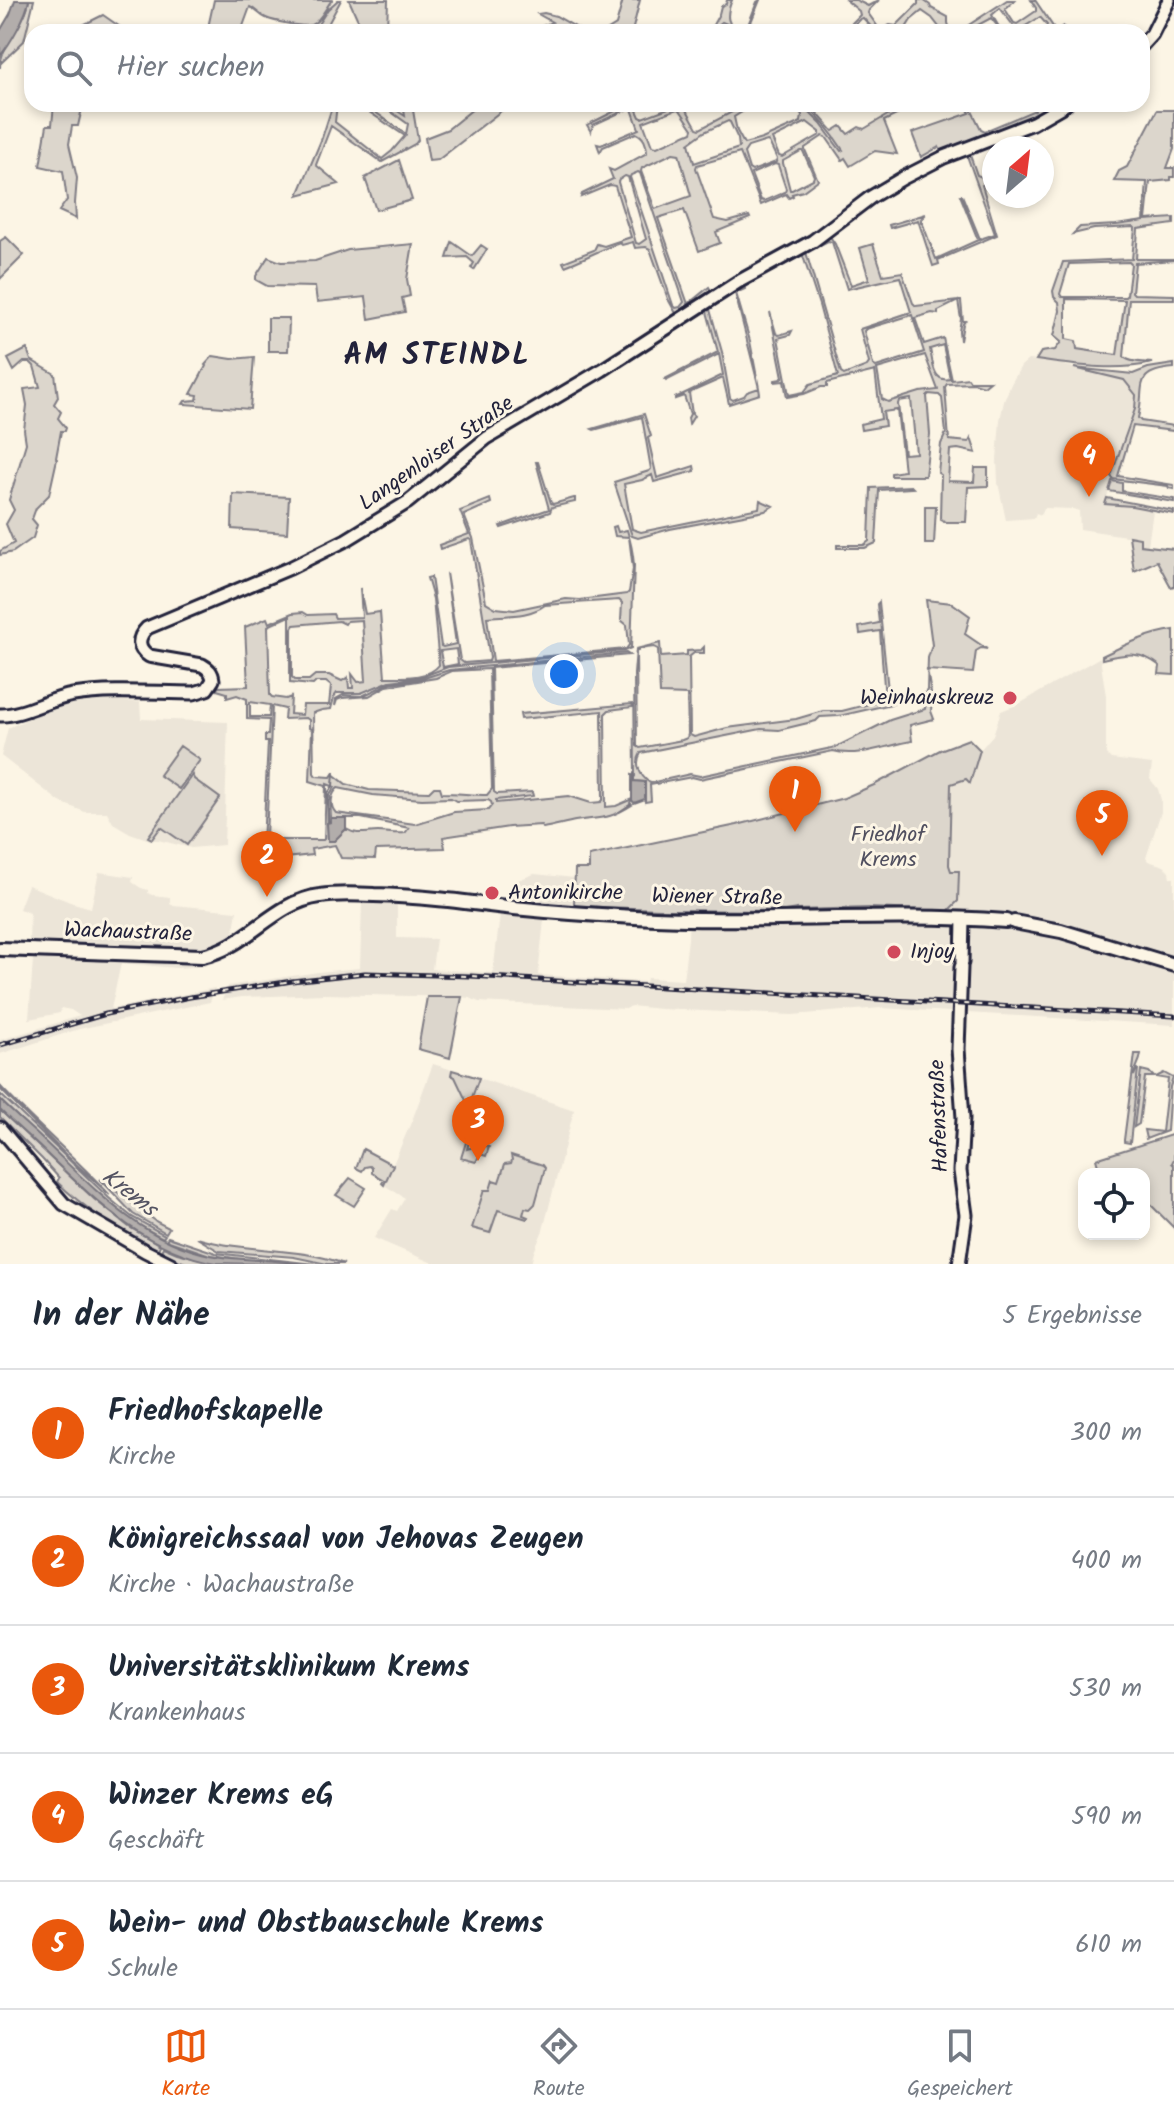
<!DOCTYPE html>
<html lang="de">
<head>
<meta charset="utf-8">
<style>
  :root { --surface:#fff; --page:#f2f2f3; --text:#1f2937; --muted:#747a83; --line:#e0e1e3; --accent:#ea580c }
  body { margin:0; font-family:Kalam,sans-serif; background:var(--page); color:var(--text) }
  .controls { position:absolute; right:24px; bottom:24px; display:grid; overflow:hidden; border-radius:16px; box-shadow:0 4px 12px #0003 }
  .controls button { width:72px; height:72px; display:grid; place-items:center; padding:0; border:0; border-bottom:2px solid var(--line); background:var(--surface); color:var(--text); font:40px sans-serif }
  .compass { position:absolute; left:982px; top:136px; width:72px; height:72px; border-radius:50%; background:var(--surface); box-shadow:0 4px 12px #0003; rotate:28deg }
  .you { position:absolute; left:564px; top:674px; width:28px; height:28px; margin:-20px; border:6px solid #fff; border-radius:50%; background:#1a73e8; box-shadow:0 0 0 12px #1a73e833 }
  .badge { display:grid; place-items:center; width:52px; height:52px; border-radius:50%; background:var(--accent); color:#fff; font-size:26px; font-weight:700 }
  .pin { position:absolute; translate:-50% -66px; filter:drop-shadow(0 2px 4px #0008) }
  .pin::after { content:''; position:absolute; top:42px; width:28px; height:24px; background:inherit; clip-path:polygon(0 0,100% 0,50% 100%) }
  .list { margin:0; padding:0; list-style:none }
  h2 { display:flex; justify-content:space-between; align-items:center; height:104px; margin:0; padding:0 32px; font-size:34px }
  h2 small { font-size:26px; font-weight:400; color:var(--muted) }
  .list li { display:grid; grid-template-columns:52px 1fr auto; gap:24px; align-items:center; box-sizing:border-box; height:128px; padding:0 32px; border-top:2px solid var(--line) }
  .list b { display:block; font-size:30px; white-space:nowrap }
  .list p { margin:0; font-size:26px; white-space:nowrap; color:var(--muted) }
  .list em { font-size:26px; font-style:normal; color:var(--muted) }
  .icon { flex:none; width:44px; height:44px; fill:none; stroke:currentColor; stroke-width:2; stroke-linecap:round; stroke-linejoin:round }
  .map { position:relative; flex:none; width:1174px; height:1264px; overflow:hidden }
  .search { position:absolute; background:var(--surface); box-shadow:0 4px 12px #0003; left:24px; right:24px; top:24px; height:88px; display:flex; align-items:center; gap:20px; box-sizing:border-box; padding:0 28px; border-radius:24px; color:var(--muted); font-size:30px }
  .sheet { height:744px; background:var(--surface) }
  nav { display:flex; justify-content:space-around; align-items:center; box-sizing:border-box; height:112px; border-top:2px solid var(--line); background:var(--surface); font-size:22px; color:var(--muted) }
  nav a { display:grid; justify-items:center; gap:4px }
  nav .on { color:var(--accent) }
  .map>svg:first-child { display:block }
  .built { fill:#ece5d8 }
  .green { fill:#dcd6cc; stroke:#7f7c84; stroke-width:2; fill-rule:evenodd }
  .water { fill:#b2adab; stroke:#78757e; stroke-width:2 }
  .lines { fill:none; stroke-linecap:round; stroke-linejoin:round }
  .stream { stroke:#78757e; stroke-width:2 }
  .secondary-casing { stroke:#22223b; stroke-width:17 }
  .primary-casing { stroke:#22223b; stroke-width:18 }
  .secondary { stroke:#fcf5e5; stroke-width:11 }
  .primary { stroke:#fcf5e5; stroke-width:12 }
  .rail-casing { stroke:#22223b; stroke-width:5 }
  .rail { stroke:#fcf5e5; stroke-width:2; stroke-dasharray:6; stroke-linecap:butt }
  .poi-dot { fill:#d1495b; stroke:#fcf5e5; stroke-width:3 }
  .labels { text-anchor:middle; dominant-baseline:central; stroke-width:6; stroke-linejoin:round; paint-order:stroke }
  .street-label { font-size:22px; fill:#22223b; stroke:#fcf5e5 }
  .poi-label { font-size:22px; fill:#22223b; stroke:#fcf5e5; text-anchor:start }
  .park-label { font-size:22px; fill:#504f5f; stroke:#fcf5e5 }
  .water-label { font-size:24px; font-style:italic; fill:#545362; stroke:#fcf5e5 }
  .district-label { font-size:30px; font-weight:bold; letter-spacing:2px; fill:#22223b; stroke:#fcf5e5 }
</style>
</head>
<body>
<div class="map">
<svg width="1174" height="1264" viewBox="0 0 1174 1264">
  <rect width="100%" height="100%" fill="#fcf5e5"/>
  <filter id="ink" filterUnits="userSpaceOnUse"><feTurbulence type="fractalNoise" baseFrequency=".0125" numOctaves="2"/><feDisplacementMap in="SourceGraphic" scale="16" xChannelSelector="R" yChannelSelector="G"/><feConvolveMatrix kernelMatrix="1 2 1 2 8 2 1 2 1" color-interpolation-filters="sRGB"/></filter>
  <g filter="url(#ink)">
    <path class="built" d="M1028,360L1053,362L1089,372L1090,370L1118,378L1124,380L1133,389L1137,401L1111,476L1113,479L1105,504L1114,503L1153,510L1148,546L1139,545V538L1080,529L1079,511L1073,509L1044,508L1041,515L1036,513L1034,518L1006,520L998,483L997,459L1000,420L1004,401L1011,384L1021,366Z
      M1102,656L1101,664L1106,696V754L1111,759L1152,764L1150,779L1158,789L1161,800V812L1146,858L1148,861L1164,866L1169,871L1170,878H1174V953L1169,956L1174,958V1025L881,1008L792,1015L661,1009L631,1006L626,1009L479,1002L470,998L457,997L324,994L242,997L222,1000L228,986L318,972L360,968L362,903L397,904V938L436,939L432,969L493,973L500,915L544,920L538,975L646,982L647,978L683,980L688,939L689,910L785,911L790,909H797L798,910L869,908L948,911L959,872L951,871L949,866L951,783L967,779L970,783L980,750L993,735L1001,711L1019,704Z
      M104,700L140,702L141,719L228,722L224,845L191,848L158,840H150L130,833L113,823L107,812H85L60,802L1,756L8,728L58,705Z
      M99,872L133,877L132,882L141,888L148,890V893L152,895L170,897V903L173,905L237,911L233,936L223,941L205,966L177,968L121,963L111,1009L215,988L210,1002L79,1029L0,1054V1040L80,1016L71,1010L61,1008L60,1013L29,1019L33,959L29,941L30,913L19,909L28,885L70,902L91,908Z
      M534,874L575,878L574,906L511,900L513,882Z
      M433,1064L479,1078L574,1110L543,1230L534,1252L531,1264H435L374,1238L392,1209L397,1211L405,1198L384,1185L413,1118Z"/>
    <path class="green" d="M29,0H34L24,41L0,64V68C0,45 26,23 29,0Z
      M214,0H332C326,7 320,22 311,25C304,28 273,21 266,18C259,15 257,10 250,7L242,29L244,32H207Z
      M338,0H341L328,24L336,32H313L328,9Z
      M349,0H388L387,30L364,28L357,18Z
      M623,0H640L632,32H605L616,25Z
      M727,0H732C726,14 725,28 743,32L746,30L757,2L760,0L747,32H729L727,24L722,22L717,26L718,28L723,25L725,32L718,28L716,32H709L719,14L721,6L726,4Z
      M846,0H856L868,6L879,0L869,10L868,13L878,27L882,29L890,25L896,26L918,4V0H923L930,5L931,8L948,17V23L951,32H943L932,18L922,11L911,20L906,28L907,32H876L863,18L860,19L846,32H843L860,15L859,11Z
      M1007,0H1015L1005,9L1014,23L1017,24L1036,11V8L1031,0H1035L1056,31L1063,26L1067,32L1048,31L1039,32L1046,27L1047,25L1040,17L1021,29L1020,32H1013L1015,28L1000,8L992,15L1002,32L991,18L965,32H958Z
      M544,13L556,16L584,32H528L552,22L538,14Z
      M103,15L126,31L69,32Z
      M54,104H87L81,113L78,126H72L69,144L77,178L75,203L76,219L59,211L67,200L63,171L40,166L47,125H52Z
      M333,104H337L335,122L382,159L392,151L405,136L357,104H364L406,134L408,124L380,104H387L405,116L403,104H412L418,140L415,144L382,162L331,126L316,165L339,184L298,195L322,138Z
      M479,104H510L438,160L429,161L425,138L448,129Z
      M629,104H640L636,108L640,117L642,118L679,104H694L687,107V110L697,128L700,129L747,104H755L734,117L737,131L744,144L762,139L801,122L802,115L795,104H801L821,124L841,151L843,150C832,133 819,117 804,104H809L833,131L841,126L848,134L859,127L864,129L891,113L886,104H889L896,112L914,104H919L884,121L897,154L875,151L850,166L845,158L842,160L826,137L823,136L805,148V150L818,180L803,191L792,194L793,196L789,198L786,194L761,205L740,153L697,165L696,168L714,219L728,222L749,216L750,218L716,232L720,243L699,251L684,210L658,218L688,304L709,287L712,292L677,315L668,299L650,249L646,247L635,248L633,242L622,245L620,243C601,249 584,259 565,266L563,262L594,250L597,244L604,246L631,237L615,186L610,185L581,197L582,194L613,179L609,169L614,171L647,153C647,145 644,136 636,133L603,147L600,152L597,144L601,145L639,129L632,109L630,108L593,125L591,132L587,125ZM677,109L680,110L693,129L692,132L657,147L652,146L643,122ZM728,121L730,122L738,139L739,148L694,163L689,143L704,132ZM807,122L820,132V135L782,157L779,156L772,139ZM767,141L769,142L777,159L776,162L752,171L749,169L744,153L748,147ZM801,151H803L814,176L813,179L792,190H790L783,163V161ZM673,153L679,154L691,196L655,209L641,171L642,168ZM775,164L778,165L786,189L785,192L764,201L761,200L751,174ZM638,172L640,173L684,302L680,307L676,308L673,305L630,177L631,175ZM625,176L628,177L646,239L639,244L636,243L618,182L619,180Z
      M965,104H982L970,107L981,129L985,131L1035,110L1033,104H1036L1038,107L1045,104H1060L1030,122L942,154L939,147L921,157L912,133L970,113Z
      M1157,110H1174V149L1167,168H1174V177H1171V180L1150,182L1146,220L1174,218V224L1138,229L1136,259H1174V260L1135,263L1132,292L1134,294L1174,295V299H1129L1124,357C1130,363 1143,362 1152,363C1115,372 1073,365 1036,360L1041,352L1055,350L1061,342L1054,336L1060,311L1059,302L1054,297L1053,291L1063,262L1132,259L1135,228L1134,227L1094,229L1073,234L1080,227L1116,225L1144,221L1147,182L1114,181L1119,171L1127,167ZM1129,262L1131,264L1127,295L1125,297H1062L1060,294L1069,264ZM1066,299L1125,300L1117,355L1077,349L1076,341L1066,339Z
      M969,152L977,175L986,179L994,176V180L982,185L997,235L938,260L939,264L933,266L918,220L890,228L889,225L926,214L921,219L936,259L978,240L960,195H962L980,239L995,234L966,153Z
      M399,160L412,200L376,210L365,178Z
      M829,235L835,244L851,285L869,279L860,248L873,244L883,275L902,272L913,303L916,306L958,301H961L963,321H965L963,324L960,341L959,331L961,319L958,301L938,311V314L932,313L915,318L924,344L943,338L952,380L968,378L970,381H990L984,386L974,383L947,384L945,387L949,440L969,442L971,438L976,453L958,449L950,450L948,481L974,482L975,468H988V486L968,487L966,522H946L940,519L941,475L938,473L941,444L946,433L942,398L939,395L929,394L927,396L930,434L925,476H891V473L904,471L897,410L883,412L885,426L861,430L860,424L881,419L875,371L827,383V387H821L804,394L787,397L784,381L775,382V380L781,379L783,377L770,312L776,333L779,335L792,331L790,335L778,338L789,395L804,392L810,384L838,376L819,305L802,253ZM828,241L832,242L847,289L900,277L911,312L860,329L869,363L867,366L844,375L841,373L806,252ZM912,315L924,352L876,367L873,365L864,331L866,329ZM943,345L950,379C933,383 933,363 930,349ZM925,355L938,390L920,392L888,402L882,399L877,369ZM911,399L916,453L904,454L898,404L899,401Z
      M6,237L24,255L0,279V241Z
      M452,242L472,256L481,245L487,249L474,270L471,268L474,263L467,257L447,258Z
      M413,244L407,279L410,296L402,298L405,312L369,319L366,297L317,302L315,287L267,286L256,280V276L268,257L281,262L315,261L348,250Z
      M743,283L745,289L736,293L750,341L759,388L760,394L729,404L723,378L689,393L692,414L694,416L689,424L688,418L690,414L684,396L675,399V398L723,375L719,354L666,381L665,379L718,352L706,308L709,306L722,352L730,398L733,400L744,396L747,392L759,388L734,289Z
      M268,318H289L288,351H268Z
      M27,349L31,360L55,374L58,397L54,404L61,412L58,418L66,428L65,431H61L56,458L57,459L49,495L36,508L32,519L37,525L33,538L13,552L0,555V551L14,543L6,524L14,510L9,500L26,443L24,430L27,405L24,389L40,387L34,366L30,362H24L14,371L8,359Z
      M213,356L232,359L254,357L250,409L183,404L185,401L197,400L198,395L191,394L206,366L205,365Z
      M1174,364V368C1131,372 1146,386 1138,418L1141,421L1174,426V431L1133,426L1118,476L1174,485V489L1169,488L1168,486L1113,479L1111,476L1135,409L1136,395L1124,380L1074,368L1133,374L1148,368Z
      M644,414L651,436L648,438L657,478L694,466L695,471L654,482L652,475L642,480L624,484L632,529L641,532L759,508L760,500L773,506L765,511L670,529L638,538L632,536L614,482L649,471L651,469L642,417L594,430L592,429Z
      M536,462H538L551,503L553,504L574,498H575V502L552,507L550,512L501,528L500,526L549,509Z
      M1112,481L1122,483V491L1174,499V502L1109,491Z
      M911,486L913,488L879,490L876,543L865,548H837V545H864L869,541L871,488Z
      M233,494L289,497L287,533L232,529Z
      M1107,498L1174,511V514L1132,506L1105,504Z
      M490,499L491,503L464,515L473,538L486,602L496,608L514,610L566,599L580,600L627,594L629,592L633,569L629,537L615,536L613,527L616,526L618,532L627,530C631,542 633,553 634,565L631,648L624,651L448,667L421,677L390,681L361,693H337L334,697L331,709L322,710L313,713L314,773L316,776L331,777L333,774L346,784L369,790L429,792L434,787H440L442,793C458,793 472,795 487,795L492,789L489,669L452,671L436,678L387,686L369,696L342,698L337,700L335,706L336,699L343,695L362,696L390,683L421,679L449,670L626,653L629,655L491,668L494,792L497,794L532,792L533,796L496,800V803L569,796L591,803L601,802L603,800L602,711L521,719L520,714L632,704L633,707L609,710L605,714L606,807L616,806L632,799L630,803L632,805C609,820 601,817 575,821C565,823 554,826 543,828L541,825L509,827L443,837L445,848L376,850L375,859L341,858L335,845L311,849L312,855L276,859V864L242,863V845L263,843L268,742H265V735H268L269,720L247,719V699L237,695L227,698V693L217,690L218,687L248,686L245,627L267,618L269,623L293,613L303,612L308,615L333,614L335,618L362,617L360,588L365,614L380,612L385,677C403,677 428,679 439,665L433,599L427,578L431,577L441,646L443,647L456,644L446,573L460,660L464,663L489,661L490,658L471,540L469,539L440,549L439,545L469,534L460,511ZM619,600L622,603L621,620L627,625L629,645L626,649L493,661L487,617C507,615 529,617 545,605ZM290,616V683L313,685L316,682H326L331,686L329,705H303L302,715L290,714L291,697L286,699L272,697L270,695L268,626ZM362,620L366,681L358,682L352,674L353,688H349L348,677L342,681L329,675H315L309,680H295L292,677V628L294,625L339,621L345,624L347,621ZM456,649L458,664L443,667L440,651ZM250,702L270,705L269,717H250ZM272,706L285,709L284,719L306,718L309,720V728L312,729L310,781L326,786L324,839L323,840H269L266,837ZM327,784L335,787L330,795L331,818H361L409,828L405,833C395,834 387,832 378,832C365,832 358,836 346,829L334,841H328ZM338,788L373,795L422,799L451,798L456,801L488,800L491,802L492,805L488,810L454,812L415,824L336,813C329,806 331,794 338,788Z
      M925,506H936L934,544H925Z
      M1129,536L1140,538V545L1174,549V586L1171,587L1157,561L1134,571Z
      M926,600L952,603L970,616L965,634L987,649L981,648L976,651L973,673L927,670L932,699L931,711L934,719L910,725L912,741C888,745 857,758 833,751L700,779L692,777L650,785L651,801L645,802V782L632,781V775L635,776L634,674L636,649L660,643L661,657L687,655V651L701,650L704,647V653H694L689,657L690,735L694,737L727,728L796,719L823,711H842L885,700L880,631L860,634L859,627L879,623L877,604L879,602L889,700L925,693L927,690L928,658L932,645ZM654,647L658,649L660,694L687,695L688,734L687,738L682,740L640,748L637,746L636,652L639,649ZM922,697L926,701L925,709L890,720L836,747L700,776L690,774L650,783C640,776 634,764 641,753L761,729L779,730L816,721L820,717L839,716Z
      M1174,630V675L1159,674L1160,666C1140,650 1126,654 1102,659V656C1125,645 1149,633 1174,630Z
      M969,739L980,750L970,783L966,779L951,784L949,865L951,871H959L958,901L948,911L869,908L797,910V909L785,911L662,910L661,909L574,906L575,869H589V856L737,825L844,798L874,785L940,750Z
      M180,746L200,760L179,789L159,775Z
      M192,775L194,779L220,798L187,845L161,827L152,839L148,837Z
      M427,997H462L450,1058L418,1049Z
      M1135,1054H1141C1140,1064 1135,1067 1134,1076L1137,1068L1138,1069L1130,1143L1124,1142V1140Z
      M452,1070L479,1078L471,1100L466,1101L465,1098L455,1077L451,1075Z
      M1141,1070L1149,1072L1154,1077H1145L1139,1124L1134,1127Z
      M1164,1073L1173,1078L1170,1087L1167,1131L1146,1139L1144,1130L1162,1132L1168,1079L1156,1077Z
      M0,1086C35,1124 75,1157 110,1195L67,1156L0,1089Z
      M0,1094L109,1198L132,1217L165,1235L163,1238L133,1222L98,1194L0,1100Z
      M0,1110L94,1199L129,1227L160,1245L157,1252C120,1230 88,1212 57,1182L59,1178L42,1159L0,1117Z
      M1174,1134V1159L1172,1163L1174,1165V1228L1144,1198V1174H1105L1098,1166L1096,1159Z
      M467,1139L469,1142L467,1149L474,1147L476,1142L489,1147L486,1156L480,1154L476,1162L461,1158Z
      M363,1149L393,1165L384,1185L382,1183L384,1180L372,1173V1168L370,1166L365,1167L362,1171L356,1168Z
      M511,1155L543,1165L545,1168L535,1204L530,1209L525,1208L523,1215L528,1217L527,1219L498,1210L490,1233L472,1228L484,1190H490L493,1180L499,1182L505,1164L511,1163L512,1160Z
      M350,1178L366,1188L354,1206L336,1195Z
      M100,1179L157,1222L169,1228L166,1233L133,1214Z
      M168,1237L216,1253L315,1264L253,1261L210,1255L166,1240Z
      M197,1238C245,1253 297,1246 344,1264H327L294,1257L219,1251Z
      M163,1247L177,1253L221,1264H188L160,1253Z"/>
    <path class="water" d="M15,0H29C27,15 10,44 0,56V31L10,14Z
      M632,781L645,782V799L634,803L632,800Z
      M331,818H346V829L334,841H328L327,823L331,822Z
      M0,1100C13,1113 27,1125 41,1138C91,1185 139,1241 210,1255C240,1261 271,1259 302,1264C275,1264 242,1264 216,1263C146,1251 98,1203 49,1156C33,1140 16,1126 0,1110Z"/>
    <g class="lines">
      <path class="stream" d="M634,781V773
        M619,812L631,804
        M329,822L328,793L333,786L334,772"/>
      <defs>
        <path id="secondary" d="M1142,45L1152,34L1169,0
          M0,715C21,716 49,699 73,695C112,689 155,693 194,693L207,689L213,680C212,672 209,669 202,665L149,656C137,648 137,638 147,628L290,568L346,540L408,502L487,438L602,370L738,282L813,241L871,197L903,178L944,157L1033,123L1066,104
          M962,963L963,919
          M0,1128L64,1204L145,1251L171,1264
          M959,1264L966,1215L960,1171L963,1118L958,1049L961,967"/>
        <path id="primary" d="M1014,922L1061,931L1174,965
          M0,949L202,956C248,947 273,902 320,896C338,893 356,894 374,895C421,896 467,902 514,908C554,912 595,915 635,917C759,924 883,912 1006,921"/>
      </defs>
      <use href="#secondary" class="secondary-casing"/>
      <use href="#primary" class="primary-casing"/>
      <use href="#secondary" class="secondary"/>
      <use href="#primary" class="primary"/>
      <defs>
        <path id="rail" d="M0,1045L106,1014L190,997L292,981L365,973L470,976L1174,1016"/>
      </defs>
      <use href="#rail" class="rail-casing"/>
      <use href="#rail" class="rail"/>
    </g>
  </g>
  <g class="poi-dot">
    <circle cx="1010" cy="698" r="8"/>
    <circle cx="492" cy="893" r="8"/>
    <circle cx="894" cy="952" r="8"/>
  </g>
  <g class="labels">
    <g class="street-label">
      <text transform="translate(437 454) rotate(-35)">Langenloiser Straße</text>
      <text transform="translate(717 898) rotate(1)">Wiener Straße</text>
      <text transform="translate(128 933) rotate(2)">Wachaustraße</text>
      <text transform="translate(940 1116) rotate(-92)">Hafenstraße</text>
    </g>
    <g class="poi-label">
      <text x="994" y="698" text-anchor="end">Weinhauskreuz</text>
      <text x="508" y="893">Antonikirche</text>
      <text x="910" y="952">Injoy</text>
    </g>
    <g class="park-label">
      <text x="888" y="835">Friedhof<tspan x="888" dy="25">Krems</tspan></text>
    </g>
    <g class="water-label">
      <text transform="translate(129 1193) rotate(38)">Krems</text>
    </g>
    <g class="district-label">
      <text x="437" y="356">AM STEINDL</text>
    </g>
  </g>
</svg>
<div class="controls">
<button><svg class="icon" aria-label="locate" viewBox="0 0 24 24"><circle cx="12" cy="12" r="6"/><path d="M12 2v4M12 18v4M2 12h4M18 12h4"/></svg></button>
</div>
<svg class="compass" viewBox="-18 -18 36 36"><path d="M0-13l5 13h-10z" fill="#e53935"/><path d="M0 13l5-13h-10z" fill="#747a83"/></svg>
<div class="you"></div>
<div class="pin badge" style="left:795px;top:832px">1</div>
<div class="pin badge" style="left:267px;top:897px">2</div>
<div class="pin badge" style="left:478px;top:1161px">3</div>
<div class="pin badge" style="left:1089px;top:497px">4</div>
<div class="pin badge" style="left:1102px;top:856px">5</div>
<div class="search"><svg class="icon" aria-label="search" viewBox="0 0 24 24"><circle cx="10" cy="10" r="6"/><path d="M15 15l6 6"/></svg>Hier suchen</div>
</div>
<section class="sheet">
<h2>In der Nähe<small>5 Ergebnisse</small></h2>
<ul class="list">
<li><span class="badge">1</span><div><b>Friedhofskapelle</b><p>Kirche</p></div><em>300 m</em></li>
<li><span class="badge">2</span><div><b>Königreichssaal von Jehovas Zeugen</b><p>Kirche · Wachaustraße</p></div><em>400 m</em></li>
<li><span class="badge">3</span><div><b>Universitätsklinikum Krems</b><p>Krankenhaus</p></div><em>530 m</em></li>
<li><span class="badge">4</span><div><b>Winzer Krems eG</b><p>Geschäft</p></div><em>590 m</em></li>
<li><span class="badge">5</span><div><b>Wein- und Obstbauschule Krems</b><p>Schule</p></div><em>610 m</em></li>
</ul>
</section>
<nav>
<a class="on"><svg class="icon" aria-label="map" viewBox="0 0 24 24"><path d="M3 6l6-2 6 2 6-2v14l-6 2-6-2-6 2zM9 4v14M15 6v14"/></svg>Karte</a>
<a><svg class="icon" aria-label="directions" viewBox="0 0 24 24"><path d="M12 3l9 9-9 9-9-9zM9 14v-3h6M13 9l2 2-2 2"/></svg>Route</a>
<a><svg class="icon" aria-label="saved" viewBox="0 0 24 24"><path d="M7 4h10v16l-5-4-5 4z"/></svg>Gespeichert</a>
</nav>
</body>
</html>
